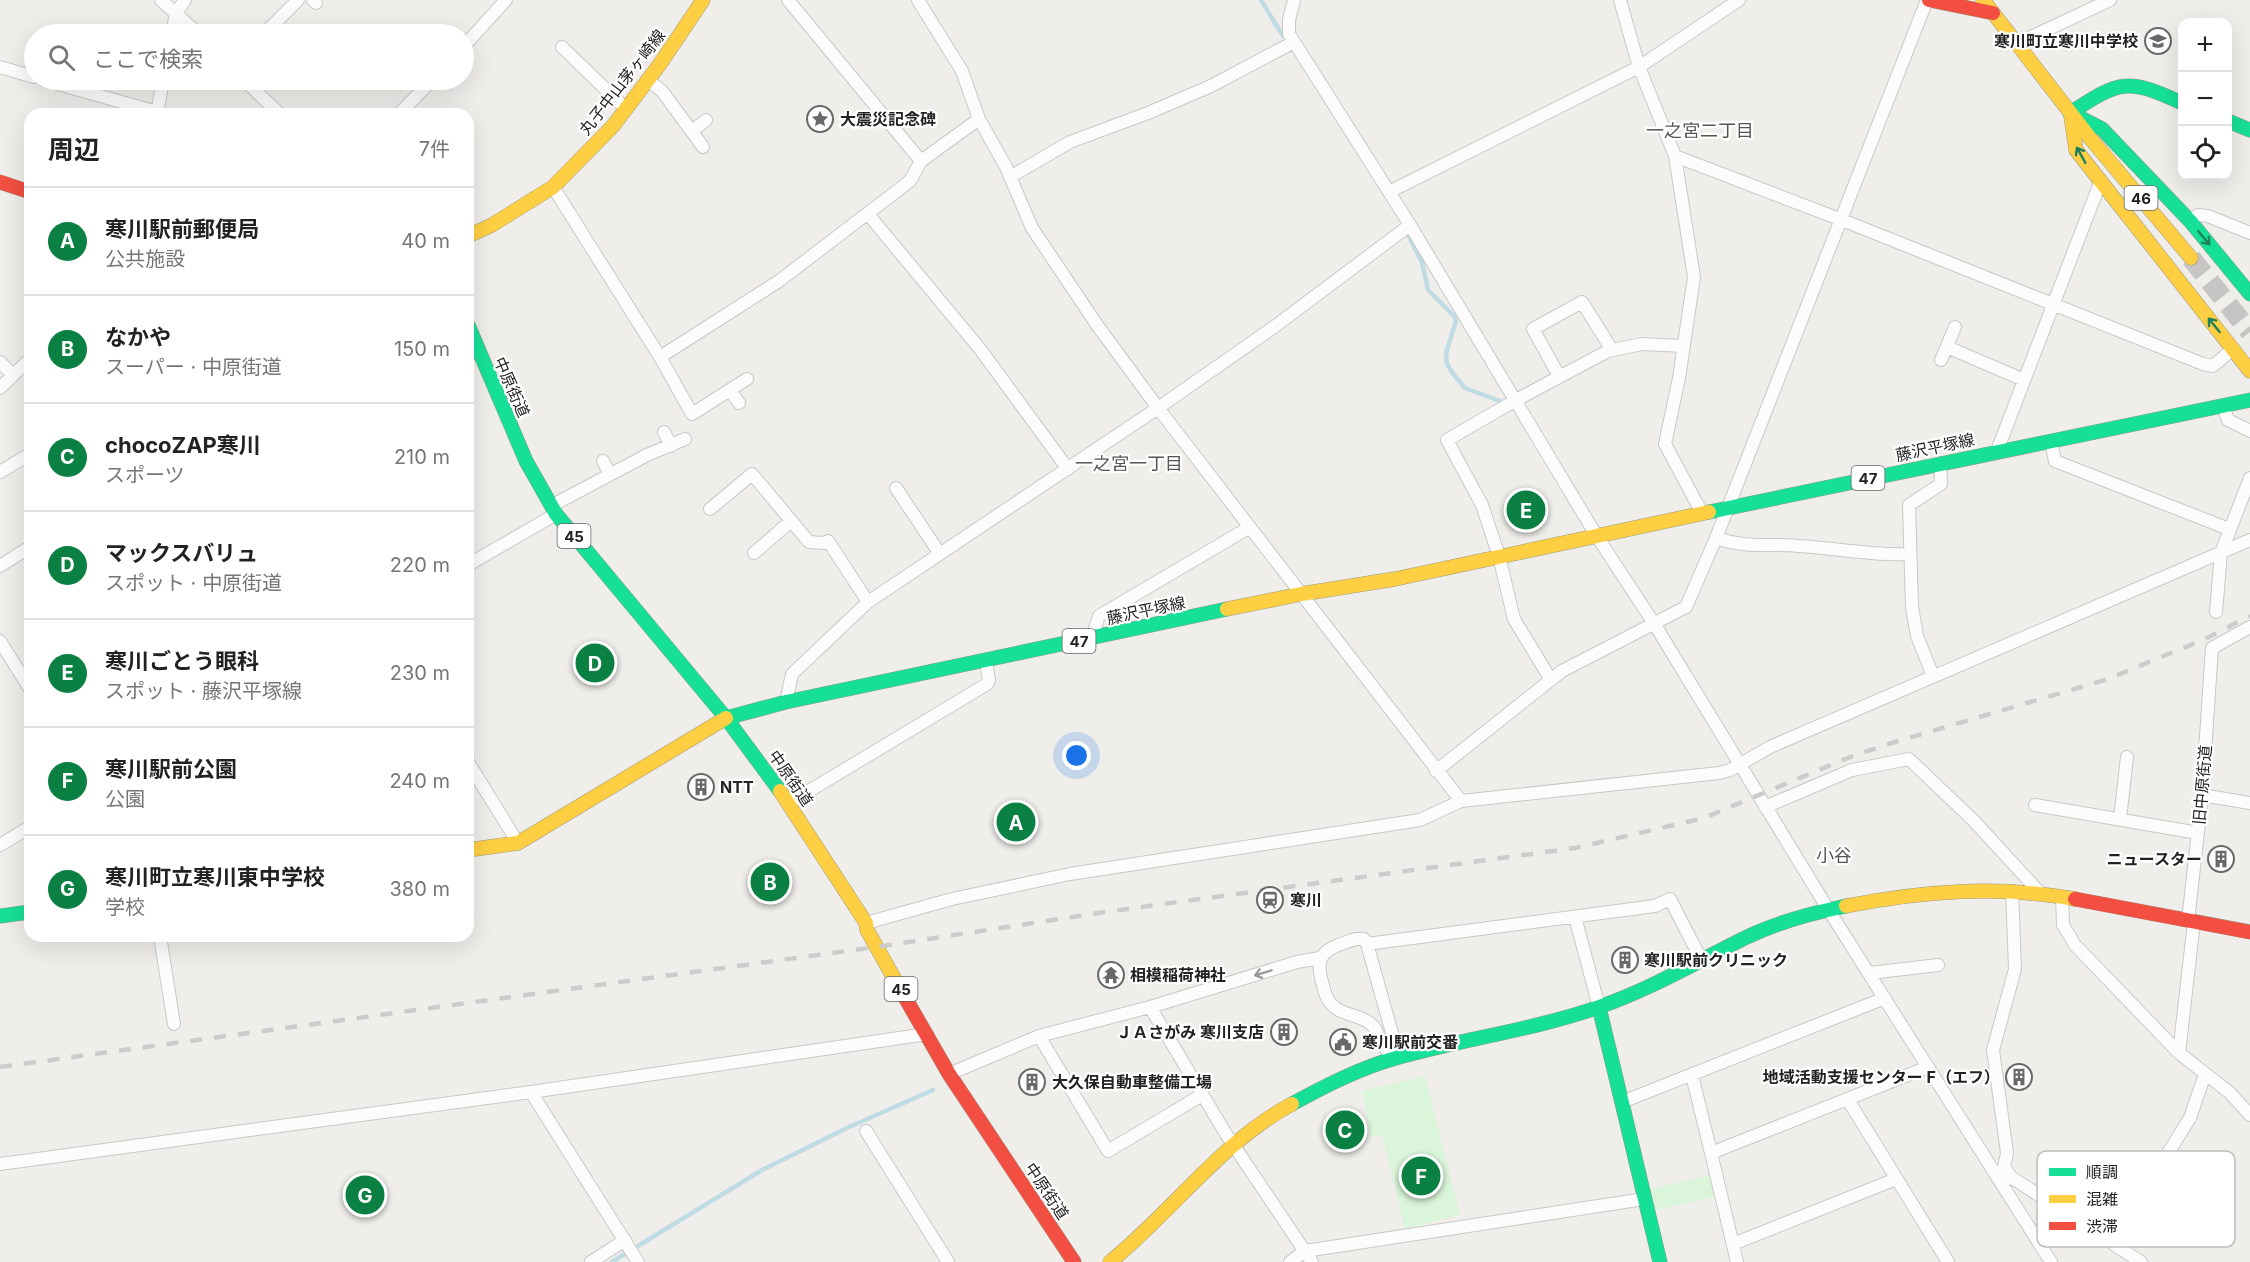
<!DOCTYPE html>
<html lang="ja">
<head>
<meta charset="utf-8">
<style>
  :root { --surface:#fff; --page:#f2f2f2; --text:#222; --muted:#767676; --line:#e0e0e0; --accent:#0b8043 }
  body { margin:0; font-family:Inter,"Noto Sans JP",sans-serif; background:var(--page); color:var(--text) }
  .controls { position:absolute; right:18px; top:18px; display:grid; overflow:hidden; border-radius:12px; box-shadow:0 6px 24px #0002 }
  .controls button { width:54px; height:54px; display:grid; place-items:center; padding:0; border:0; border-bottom:2px solid var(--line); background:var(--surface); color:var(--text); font:30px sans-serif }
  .you { position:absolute; left:1077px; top:756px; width:21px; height:21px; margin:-15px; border:4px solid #fff; border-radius:50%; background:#1a73e8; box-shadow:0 0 0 9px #1a73e833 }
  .badge { display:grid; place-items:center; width:39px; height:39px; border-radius:50%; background:var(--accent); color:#fff; font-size:20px; font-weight:700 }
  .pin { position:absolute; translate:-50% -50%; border:3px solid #fff; box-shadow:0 2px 6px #0006 }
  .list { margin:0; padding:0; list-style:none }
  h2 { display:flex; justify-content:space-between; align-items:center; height:78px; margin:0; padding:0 24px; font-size:26px }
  h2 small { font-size:20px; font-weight:400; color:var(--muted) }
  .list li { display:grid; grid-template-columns:39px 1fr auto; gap:18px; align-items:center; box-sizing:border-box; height:108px; padding:0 24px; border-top:2px solid var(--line) }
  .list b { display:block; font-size:22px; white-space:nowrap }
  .list p { margin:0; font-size:20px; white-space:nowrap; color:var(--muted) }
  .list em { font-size:20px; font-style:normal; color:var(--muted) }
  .icon { flex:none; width:33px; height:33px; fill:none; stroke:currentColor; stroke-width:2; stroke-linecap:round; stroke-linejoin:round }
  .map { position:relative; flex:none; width:2250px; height:1262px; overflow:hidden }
  .search { position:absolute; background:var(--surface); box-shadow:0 6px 24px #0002; left:24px; top:24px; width:450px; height:66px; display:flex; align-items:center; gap:15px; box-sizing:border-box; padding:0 21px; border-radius:33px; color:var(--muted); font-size:22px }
  .panel { position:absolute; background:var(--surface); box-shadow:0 6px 24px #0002; left:24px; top:108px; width:450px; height:834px; border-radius:18px }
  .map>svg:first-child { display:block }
  .park { fill:#daf5da }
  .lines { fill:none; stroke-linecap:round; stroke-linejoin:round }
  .stream { stroke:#bfdbe3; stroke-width:4.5 }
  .primary-tunnel { stroke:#c7c5c3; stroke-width:20; stroke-dasharray:20 10; stroke-linecap:butt }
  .street-casing { stroke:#c9c8c7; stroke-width:14 }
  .fast-casing { stroke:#999a82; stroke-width:15 }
  .slow-casing { stroke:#999a82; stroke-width:15 }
  .jam-casing { stroke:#999a82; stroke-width:15 }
  .street { stroke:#fdfcfc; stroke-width:12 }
  .fast { stroke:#16e098; stroke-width:14 }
  .slow { stroke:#ffcf43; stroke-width:14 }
  .jam { stroke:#f24e42; stroke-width:14 }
  .rail { stroke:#ccc; stroke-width:4.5; stroke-dasharray:12 12; stroke-linecap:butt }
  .oneway { stroke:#1c815d }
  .oneway2 { stroke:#9a9a9a }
  .labels { text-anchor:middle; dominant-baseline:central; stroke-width:4.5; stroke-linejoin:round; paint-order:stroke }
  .shield { fill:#fff; stroke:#646464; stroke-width:1.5 }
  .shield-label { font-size:15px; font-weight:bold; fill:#222 }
  .poi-label { font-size:16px; font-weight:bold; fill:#222; stroke:#fff; text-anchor:start }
  .street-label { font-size:16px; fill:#222; stroke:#fff }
  .neighbourhood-label { font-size:18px; fill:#555; stroke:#fff }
  .key { fill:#fff; stroke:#bdbdbd; stroke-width:1.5 }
  .key-label { font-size:16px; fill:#222 }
</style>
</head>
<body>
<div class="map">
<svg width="2250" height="1262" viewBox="0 0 2250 1262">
  <rect width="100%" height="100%" fill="#f0eeeb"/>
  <path class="park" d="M1425,1076L1460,1215L1405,1229L1382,1135L1371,1137L1362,1091Z
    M1710,1175L1715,1197L1656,1210L1651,1189Z"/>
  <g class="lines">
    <path class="stream" d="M1261,0L1283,36
      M1409,237L1422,262L1428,290L1455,317L1456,321L1446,353L1447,364L1454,375L1465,388L1505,403
      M612,1262L762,1170L847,1128L933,1090"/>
    <path class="primary-tunnel" d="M2191,258L2250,332"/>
    <defs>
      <path id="street" d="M161,0L198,34
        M313,0L316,3
        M788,0L921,161
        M918,0L962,71L979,119L1006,167L1032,228L1097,325L1158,408L1461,801
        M1294,0L1289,20V34L1410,225L1596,535L1655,625L1828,909L2051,1262
        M1620,0L1639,67L1675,156L1694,277L1679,378L1665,444L1702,513
        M172,34L176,13L185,0
        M264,34L298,0
        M2016,44L2110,0
        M464,46L506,0
        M562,47L626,109
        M0,67L34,77
        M44,80L157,112
        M244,80L280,114
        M648,80L662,91L703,147
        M157,114L163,80
        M399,114L432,80
        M692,131L706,120
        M1675,156L1842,220L2203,364L2213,366L2233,349
        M1010,177L1070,142L1148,113L1211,86L1294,42
        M553,187L660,357L692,414L747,379
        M1389,192L1639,67L1739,0
        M868,214L980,349L1068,469
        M2190,221L2198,215L2208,216L2250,233
        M1947,347L2024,380
        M660,357L779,281L910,181L921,161L979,119
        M1941,360L1955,327
        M0,362L13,375
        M1559,376L1533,329L1582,302L1612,350
        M0,388L30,359
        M730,390L739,403
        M2223,406L2228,420L2250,431
        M664,432L671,446
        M2051,442L2055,461L2229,529
        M1997,451L2100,183
        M603,461L610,474
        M0,472L30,454
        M896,488L940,554
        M551,506L647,455L685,439
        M710,509L752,474L809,542L824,543L828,541L868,602
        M1716,538C1749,549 1766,543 1798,546C1836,548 1872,556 1909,554
        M754,553L791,521
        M468,565L556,514
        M0,566L30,547
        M2216,612L2221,553L2250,478
        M1092,638L1099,616L1250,527
        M0,641L30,689
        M1933,676L1917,636L1912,607L1909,505L1941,484L1940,463
        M1551,680L1514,619L1499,556L1482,505L1447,440L1516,400L1608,351L1642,344L1684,346
        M786,702L792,674L868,602L1158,408L1274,327L1410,225
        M468,762L518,843
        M1436,771L1562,671L1686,607L1716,538L1927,0
        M2202,795L2250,803
        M789,803L987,684L989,681L986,661
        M2035,805L2198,833
        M1765,807L1852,770L1909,759L1974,821L2041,894
        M2120,819L2127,757
        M0,845L30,827
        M2062,897L2063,925L2075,945L2179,1053L2230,1093L2250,1115
        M1575,917L1599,1007
        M2188,921L2202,795L2212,648L2250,627
        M866,923L952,899L1070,874L1420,820L1461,801L1719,773L1730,770L1770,747L2250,540
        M160,936L174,1024
        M1356,939H1364L1367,944L1394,1040V1058C1390,1054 1385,1049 1382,1044C1378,1039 1378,1032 1374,1027C1365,1016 1348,1016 1337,1009C1328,1003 1325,995 1323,985C1312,952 1328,948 1356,939Z
        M1367,944L1655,906L1670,899L1702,961
        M1870,973L1938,965
        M1150,1007L1297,962L1320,958
        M1039,1036L1108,1151L1202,1095
        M2179,1053L2194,922
        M949,1074L1039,1036L1150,1007L1226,1134L1312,1262
        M1692,1075L1711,1153
        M531,1092L638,1262
        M1848,1100L1948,1262
        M1622,1102L1885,998
        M866,1131L948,1262
        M0,1164L531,1092L927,1034
        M2011,1177L2004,1167L2007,1153L1993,1050L2015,969L2012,891
        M2005,1181L2011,1177L2141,1262
        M1733,1244L1896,1179
        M2123,1250L2154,1204L2158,1169L2190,1118L2205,1074
        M591,1262L625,1240
        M1290,1262L1305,1251L1644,1199
        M1737,1262L1711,1153L1928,1067"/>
      <path id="fast" d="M2070,113C2120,81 2126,77 2182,103
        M2075,115L2102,129L2190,221L2250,294
        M2228,121L2250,130
        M468,325L526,461L556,514L726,718L780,791
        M1709,512L2250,400
        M726,718L786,702L1227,609
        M0,916L30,912
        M1599,1007L1660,1262
        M1292,1104C1325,1086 1360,1068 1396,1058C1463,1039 1533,1030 1599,1007C1651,989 1698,961 1747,937C1778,922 1812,913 1846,906"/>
      <path id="slow" d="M1983,0L2090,138L2191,258
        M2071,116L2076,150L2250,371
        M468,236L492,225L553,187L613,126L660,64L703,0
        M1227,609L1301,594L1395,579L1709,512
        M780,791L866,923L867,930L899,987
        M468,850L518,843L726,718
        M1846,906C1923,891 1997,885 2075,899
        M1110,1262C1172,1212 1221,1142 1292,1104"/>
      <path id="jam" d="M1929,0L1993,13
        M0,182L30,192
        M2075,899L2250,932
        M899,987L949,1074L1074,1262"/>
    </defs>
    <use href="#street" class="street-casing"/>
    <use href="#fast" class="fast-casing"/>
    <use href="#slow" class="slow-casing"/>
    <use href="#jam" class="jam-casing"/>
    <use href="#street" class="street"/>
    <use href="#fast" class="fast"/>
    <use href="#slow" class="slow"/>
    <use href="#jam" class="jam"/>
    <path class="rail" d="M0,1067L876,947L1105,912L1575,848L1704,818L1845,759L1885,745L2108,679L2205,639L2250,616"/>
  </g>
  <defs><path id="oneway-shaft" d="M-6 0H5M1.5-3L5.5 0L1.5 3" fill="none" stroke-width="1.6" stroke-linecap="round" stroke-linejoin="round" transform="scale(1.5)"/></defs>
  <g class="oneway">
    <use href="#oneway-shaft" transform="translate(2081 155) rotate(-119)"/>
    <use href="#oneway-shaft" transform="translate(2204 238) rotate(50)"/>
    <use href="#oneway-shaft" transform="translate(2214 325) rotate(-129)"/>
  </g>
  <use class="oneway2" href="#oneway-shaft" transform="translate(1263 973) rotate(163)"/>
  <defs>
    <symbol id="school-ring" viewBox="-11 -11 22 22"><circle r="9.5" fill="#fff" stroke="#6a6968" stroke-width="1.5"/><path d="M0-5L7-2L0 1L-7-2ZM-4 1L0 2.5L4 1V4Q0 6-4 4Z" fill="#6a6968"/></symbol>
    <symbol id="sight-ring" viewBox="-11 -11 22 22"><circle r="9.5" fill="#fff" stroke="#6a6968" stroke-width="1.5"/><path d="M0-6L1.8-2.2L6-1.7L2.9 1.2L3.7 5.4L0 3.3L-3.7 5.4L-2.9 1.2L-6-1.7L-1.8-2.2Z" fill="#6a6968"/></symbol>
    <symbol id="building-ring" viewBox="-11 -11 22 22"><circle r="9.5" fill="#fff" stroke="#6a6968" stroke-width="1.5"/><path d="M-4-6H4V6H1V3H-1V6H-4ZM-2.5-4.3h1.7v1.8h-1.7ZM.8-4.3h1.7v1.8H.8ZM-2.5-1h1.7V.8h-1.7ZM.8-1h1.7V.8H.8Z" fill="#6a6968"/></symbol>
    <symbol id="station-ring" viewBox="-11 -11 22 22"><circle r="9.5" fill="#fff" stroke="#6a6968" stroke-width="1.5"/><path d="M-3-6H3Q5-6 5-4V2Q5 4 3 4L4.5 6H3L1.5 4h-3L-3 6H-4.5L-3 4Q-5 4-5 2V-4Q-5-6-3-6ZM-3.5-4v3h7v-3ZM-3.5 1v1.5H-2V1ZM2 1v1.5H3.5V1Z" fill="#6a6968"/></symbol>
    <symbol id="temple-ring" viewBox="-11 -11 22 22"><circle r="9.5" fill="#fff" stroke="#6a6968" stroke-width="1.5"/><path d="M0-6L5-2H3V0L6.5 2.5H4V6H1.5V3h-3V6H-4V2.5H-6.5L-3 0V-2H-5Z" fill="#6a6968"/></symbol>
    <symbol id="civic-ring" viewBox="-11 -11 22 22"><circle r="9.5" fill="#fff" stroke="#6a6968" stroke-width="1.5"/><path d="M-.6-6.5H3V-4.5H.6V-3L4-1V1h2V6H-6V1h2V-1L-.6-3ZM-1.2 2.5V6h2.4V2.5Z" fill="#6a6968"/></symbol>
  </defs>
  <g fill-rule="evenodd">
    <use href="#school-ring" x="2143" y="26" width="30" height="30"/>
    <use href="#sight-ring" x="805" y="104" width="30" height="30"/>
    <use href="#building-ring" x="686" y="772" width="30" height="30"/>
    <use href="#building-ring" x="2206" y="844" width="30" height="30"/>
    <use href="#station-ring" x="1255" y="885" width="30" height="30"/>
    <use href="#building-ring" x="1610" y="945" width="30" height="30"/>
    <use href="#temple-ring" x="1096" y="960" width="30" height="30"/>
    <use href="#building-ring" x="1269" y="1017" width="30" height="30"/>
    <use href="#civic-ring" x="1328" y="1027" width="30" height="30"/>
    <use href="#building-ring" x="2004" y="1062" width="30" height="30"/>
    <use href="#building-ring" x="1017" y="1067" width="30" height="30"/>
  </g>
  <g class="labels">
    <g class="shield">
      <rect x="2124.5" y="186" width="33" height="24" rx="4.5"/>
      <rect x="1851.5" y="466" width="33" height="24" rx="4.5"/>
      <rect x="557.5" y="524" width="33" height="24" rx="4.5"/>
      <rect x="1062.5" y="629" width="33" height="24" rx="4.5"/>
      <rect x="884.5" y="977" width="33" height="24" rx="4.5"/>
    </g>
    <g class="shield-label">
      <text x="2141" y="198">46</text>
      <text x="1868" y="478">47</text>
      <text x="574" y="536">45</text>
      <text x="1079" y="641">47</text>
      <text x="901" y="989">45</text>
    </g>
    <g class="poi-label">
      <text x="2138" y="41" text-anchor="end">寒川町立寒川中学校</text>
      <text x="840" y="119">大震災記念碑</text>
      <text x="720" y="787">NTT</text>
      <text x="2202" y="859" text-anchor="end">ニュースター</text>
      <text x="1290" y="900">寒川</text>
      <text x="1644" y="960">寒川駅前クリニック</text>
      <text x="1130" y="975">相模稲荷神社</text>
      <text x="1264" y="1032" text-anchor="end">ＪＡさがみ 寒川支店</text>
      <text x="1362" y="1042">寒川駅前交番</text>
      <text x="2000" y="1077" text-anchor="end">地域活動支援センター F（エフ）</text>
      <text x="1052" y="1082">大久保自動車整備工場</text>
    </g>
    <g class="street-label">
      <text transform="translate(622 82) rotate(-52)">丸子中山茅ヶ崎線</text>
      <text transform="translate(512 387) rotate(66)">中原街道</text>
      <text transform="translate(1935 447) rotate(-12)">藤沢平塚線</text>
      <text transform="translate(1146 610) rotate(-12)">藤沢平塚線</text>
      <text transform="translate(791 778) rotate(55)">中原街道</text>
      <text transform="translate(2202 785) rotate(-85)">旧中原街道</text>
      <text transform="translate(1047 1191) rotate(56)">中原街道</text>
    </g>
    <g class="neighbourhood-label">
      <text x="1700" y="130">一之宮二丁目</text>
      <text x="1129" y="463">一之宮一丁目</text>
      <text x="1834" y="855">小谷</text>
    </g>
  </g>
  <rect x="2037" y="1151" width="198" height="96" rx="9" class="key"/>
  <rect x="2049" y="1168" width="27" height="8" fill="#16e098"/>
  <rect x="2049" y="1195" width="27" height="8" fill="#ffcf43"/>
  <rect x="2049" y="1222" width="27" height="8" fill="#f24e42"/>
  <g class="key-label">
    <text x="2086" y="1178">順調</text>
    <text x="2086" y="1205">混雑</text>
    <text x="2086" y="1232">渋滞</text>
  </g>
</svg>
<div class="controls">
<button>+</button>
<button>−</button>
<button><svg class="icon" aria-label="locate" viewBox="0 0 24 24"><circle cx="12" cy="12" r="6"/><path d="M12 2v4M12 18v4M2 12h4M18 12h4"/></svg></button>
</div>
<div class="you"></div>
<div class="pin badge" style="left:1016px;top:822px">A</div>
<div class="pin badge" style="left:770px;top:882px">B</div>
<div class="pin badge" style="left:1345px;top:1130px">C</div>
<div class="pin badge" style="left:595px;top:663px">D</div>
<div class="pin badge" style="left:1526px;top:510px">E</div>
<div class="pin badge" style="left:1421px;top:1176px">F</div>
<div class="pin badge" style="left:365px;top:1195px">G</div>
<div class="search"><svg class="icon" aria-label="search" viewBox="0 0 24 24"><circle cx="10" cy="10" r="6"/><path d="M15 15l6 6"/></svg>ここで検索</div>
<section class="panel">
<h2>周辺<small>7件</small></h2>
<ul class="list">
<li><span class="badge">A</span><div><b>寒川駅前郵便局</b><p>公共施設</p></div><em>40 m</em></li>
<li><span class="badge">B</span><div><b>なかや</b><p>スーパー · 中原街道</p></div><em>150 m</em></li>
<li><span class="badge">C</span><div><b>chocoZAP寒川</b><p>スポーツ</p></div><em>210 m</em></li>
<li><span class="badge">D</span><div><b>マックスバリュ</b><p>スポット · 中原街道</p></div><em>220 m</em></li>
<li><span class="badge">E</span><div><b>寒川ごとう眼科</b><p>スポット · 藤沢平塚線</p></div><em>230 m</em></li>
<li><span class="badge">F</span><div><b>寒川駅前公園</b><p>公園</p></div><em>240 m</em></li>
<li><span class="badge">G</span><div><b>寒川町立寒川東中学校</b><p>学校</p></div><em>380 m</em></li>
</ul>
</section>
</div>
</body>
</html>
